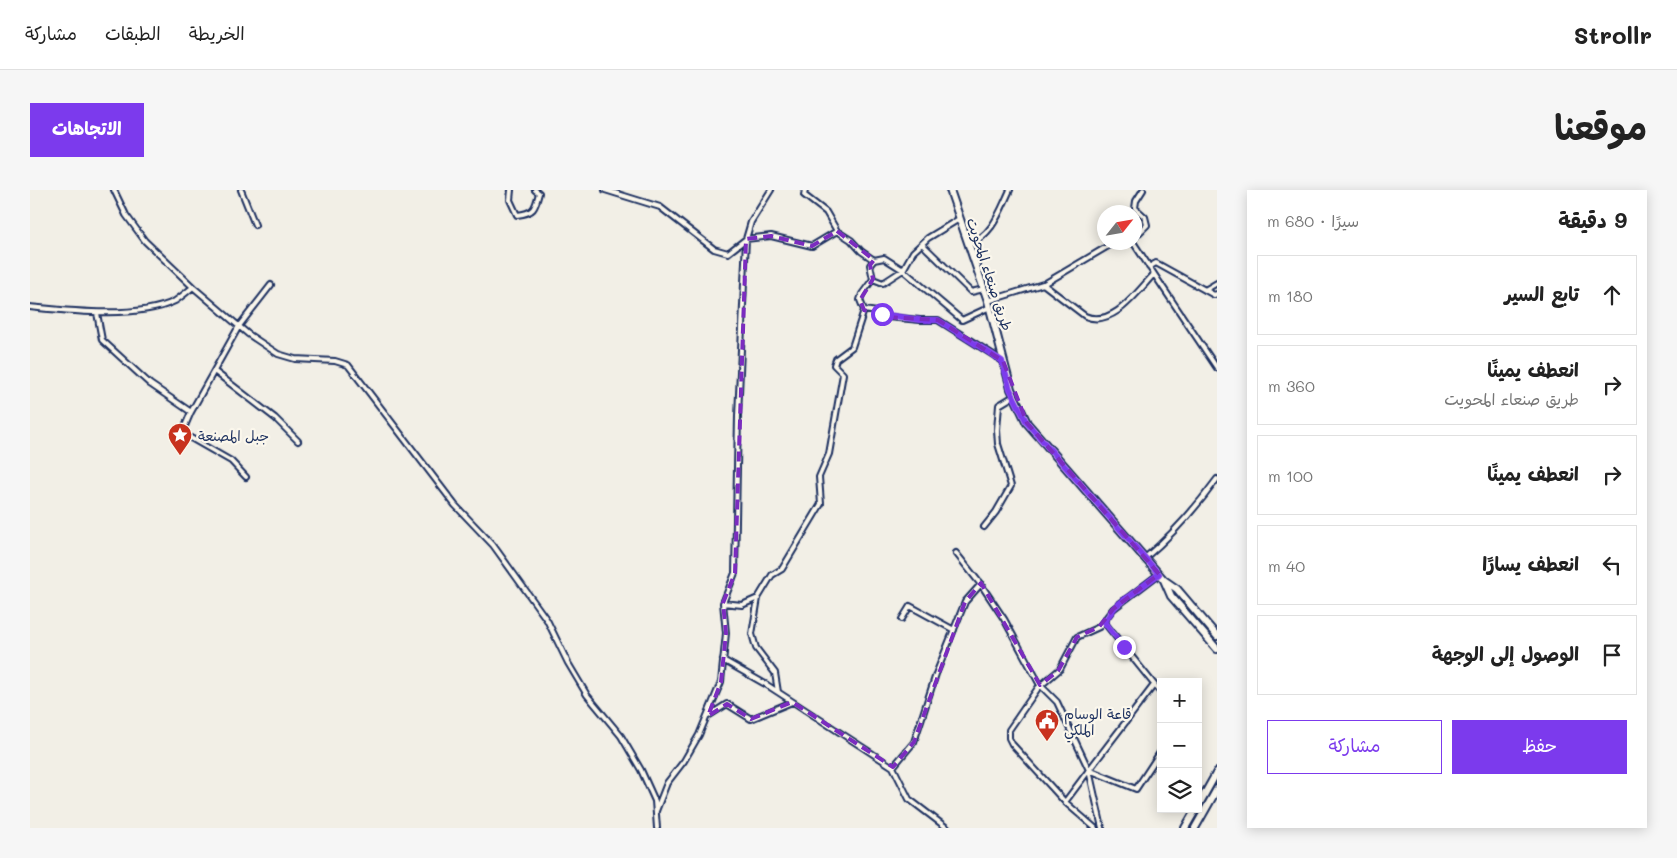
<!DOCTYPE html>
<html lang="ar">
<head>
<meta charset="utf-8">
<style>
  :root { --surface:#fff; --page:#f6f6f6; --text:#222; --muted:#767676; --line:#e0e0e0; --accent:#7c3aed }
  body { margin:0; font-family:Mali,"Playpen Sans Arabic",sans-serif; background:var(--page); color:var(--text); direction:rtl }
  .controls { position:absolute; right:15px; bottom:15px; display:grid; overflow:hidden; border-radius:0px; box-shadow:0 2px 12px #0003 }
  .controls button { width:45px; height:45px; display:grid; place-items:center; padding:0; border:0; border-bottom:1px solid var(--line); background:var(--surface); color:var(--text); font:25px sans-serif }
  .compass { position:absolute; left:1067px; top:15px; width:45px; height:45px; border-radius:50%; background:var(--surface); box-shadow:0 2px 12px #0003; rotate:59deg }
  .stop { position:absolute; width:15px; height:15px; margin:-11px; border:4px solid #7c3aed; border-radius:50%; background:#fff }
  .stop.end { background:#7c3aed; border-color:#fff; box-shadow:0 1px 5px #0008 }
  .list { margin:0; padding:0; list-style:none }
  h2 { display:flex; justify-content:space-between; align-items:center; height:65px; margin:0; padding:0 20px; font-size:21px }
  h2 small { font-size:16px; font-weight:400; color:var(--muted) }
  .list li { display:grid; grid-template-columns:32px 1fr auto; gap:15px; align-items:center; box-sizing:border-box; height:80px; margin:0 10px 10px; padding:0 10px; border:1px solid var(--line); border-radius:0px }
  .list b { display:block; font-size:19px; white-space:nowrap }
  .list p { margin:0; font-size:16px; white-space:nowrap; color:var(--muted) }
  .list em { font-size:16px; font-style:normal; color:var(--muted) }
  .actions { display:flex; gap:10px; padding:15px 20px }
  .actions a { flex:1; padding:11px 0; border:1px solid var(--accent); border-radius:0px; text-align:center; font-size:18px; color:var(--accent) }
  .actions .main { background:var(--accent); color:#fff }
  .icon { flex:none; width:28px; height:28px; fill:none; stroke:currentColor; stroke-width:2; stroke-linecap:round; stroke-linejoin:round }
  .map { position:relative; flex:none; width:1187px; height:638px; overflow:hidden; direction:ltr; border-radius:0px }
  header { display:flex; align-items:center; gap:30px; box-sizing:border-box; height:70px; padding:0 25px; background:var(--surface); border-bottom:1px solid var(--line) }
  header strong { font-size:24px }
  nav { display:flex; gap:28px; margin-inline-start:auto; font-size:18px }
  .intro { display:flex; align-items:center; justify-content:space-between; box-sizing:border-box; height:120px; padding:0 30px }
  h1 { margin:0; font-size:35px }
  .button { padding:12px 22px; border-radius:0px; background:var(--accent); color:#fff; font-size:18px; font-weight:700 }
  main { display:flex; gap:30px; padding:0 30px }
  aside { flex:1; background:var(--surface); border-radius:0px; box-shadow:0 2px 12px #0003 }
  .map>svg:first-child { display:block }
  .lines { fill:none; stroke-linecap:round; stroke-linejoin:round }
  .minor-casing { stroke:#1b2f5e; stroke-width:8 }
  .primary-casing { stroke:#1b2f5e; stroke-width:10 }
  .minor { stroke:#fbf7ec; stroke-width:4 }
  .primary { stroke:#fbf7ec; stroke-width:6 }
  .route { stroke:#7c3aed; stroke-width:6 }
  .marked { fill:none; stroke:#7b2cbf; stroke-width:4; stroke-dasharray:10 6; stroke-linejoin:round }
  .labels { text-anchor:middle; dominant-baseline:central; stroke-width:4.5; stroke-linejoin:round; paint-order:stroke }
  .street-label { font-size:14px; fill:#1b2f5e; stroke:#fbf7ec }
  .poi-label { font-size:14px; fill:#1b2f5e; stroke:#fbf7ec; text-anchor:start }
</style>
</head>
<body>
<header>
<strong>Strollr</strong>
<nav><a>الخريطة</a><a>الطبقات</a><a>مشاركة</a></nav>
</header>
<div class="intro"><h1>موقعنا</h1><a class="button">الاتجاهات</a></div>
<main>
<aside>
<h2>9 دقيقة<small>سيرًا · 680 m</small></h2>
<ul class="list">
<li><svg class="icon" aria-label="ahead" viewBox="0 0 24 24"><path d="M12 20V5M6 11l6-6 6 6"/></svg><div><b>تابع السير</b></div><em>180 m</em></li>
<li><svg class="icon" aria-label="right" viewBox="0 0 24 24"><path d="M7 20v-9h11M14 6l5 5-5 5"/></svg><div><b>انعطف يمينًا</b><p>طريق صنعاء المحويت</p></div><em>360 m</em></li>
<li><svg class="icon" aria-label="right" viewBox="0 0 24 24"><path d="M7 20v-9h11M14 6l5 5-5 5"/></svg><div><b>انعطف يمينًا</b></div><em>100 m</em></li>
<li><svg class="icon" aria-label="left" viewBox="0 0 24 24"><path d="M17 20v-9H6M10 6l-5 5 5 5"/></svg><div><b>انعطف يسارًا</b></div><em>40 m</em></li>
<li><svg class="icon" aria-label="arrive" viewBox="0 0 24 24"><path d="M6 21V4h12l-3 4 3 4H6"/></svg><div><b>الوصول إلى الوجهة</b></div></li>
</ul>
<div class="actions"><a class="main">حفظ</a><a>مشاركة</a></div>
</aside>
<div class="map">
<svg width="1187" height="638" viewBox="0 0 1187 638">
  <rect width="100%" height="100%" fill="#f2efe6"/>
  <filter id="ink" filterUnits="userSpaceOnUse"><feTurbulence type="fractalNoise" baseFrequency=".02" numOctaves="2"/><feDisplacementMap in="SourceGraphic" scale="10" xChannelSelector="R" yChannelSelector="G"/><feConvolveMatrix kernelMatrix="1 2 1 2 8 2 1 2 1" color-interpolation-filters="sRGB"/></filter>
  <g filter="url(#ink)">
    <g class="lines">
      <defs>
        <path id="minor" d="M84,0L96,25L115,51L163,97L218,144L248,164L265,169L305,171L318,175L425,315L463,355L517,430L538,473L557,505L591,546L611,580L625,611L627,638
          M211,0L225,35
          M481,0L480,10L487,25C504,23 505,19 509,3L505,0
          M575,0L630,17L684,59L698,63L716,49L741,46L782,56L807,41
          M775,0L774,5L796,22L807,41L821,50L831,61L844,70
          M929,29L898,48L883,62L873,80L853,93L843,89L832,104L830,110L834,120L847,122L857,127L890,130H908L973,171
          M1104,48L1117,35L1115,27L1105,18L1106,11L1113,0
          M892,54L941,102L954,99
          M938,54C962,47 970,21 980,0
          M1119,77L1126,73L1184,105L1187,104
          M1124,84L1187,178
          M843,89L840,75L844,70L854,68L873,80L932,130L960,117
          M1014,94L1085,52
          M1175,100L1187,93
          M958,111L1013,94L1055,126C1083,138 1107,102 1124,84L1103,52
          M0,117C39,121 109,129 145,111C151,107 158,101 163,97
          M67,123L72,150L120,194L161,222
          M184,181L245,228L268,251
          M216,287L201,271L152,243L161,222L209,136L241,95
          M954,337L966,322L981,296L968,254L967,240L969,215L984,206
          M926,363L952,396L974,429L1010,495L1027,512L1059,580L1035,612
          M1115,368C1142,345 1166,318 1187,289
          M693,413L712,415L728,408
          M872,429L880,416L924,440
          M1074,432L1131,503
          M693,470L737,495L863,577L879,609L917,638
          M748,502L745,483L726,458L722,444L728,408L742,385L752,379L791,314L789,287L799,264L813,184L804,175L806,169L822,157L834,120
          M678,526L697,514L721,529L762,512
          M863,577L884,552L906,484L935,412L951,394
          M1059,580L1124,495
          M1059,580L1106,599L1131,561
          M1059,580L1072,638
          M626,621L637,593L654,571L669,545L691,492L696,443L693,413L705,383L708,226L716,49L721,32L741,0
          M1065,638L1035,612L982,554L979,548V540L1008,498L1030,479L1047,447L1069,437L1083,419L1129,384"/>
        <path id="primary" d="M920,0L958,111L981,199L997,233L1134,390L1147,399L1187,446
          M1134,390L1141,406L1187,459
          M1168,616L1187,582
          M1155,638L1166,619
          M1165,638L1187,599"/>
      </defs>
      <use href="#minor" class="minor-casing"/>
      <use href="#primary" class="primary-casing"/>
      <use href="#minor" class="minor"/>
      <use href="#primary" class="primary"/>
    </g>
  </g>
  <g class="lines" filter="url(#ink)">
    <path class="route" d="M852,124L890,130H908L972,171L980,199L997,233L1129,384L1086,416L1074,432L1094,457"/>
  </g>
  <path class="marked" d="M807,41L844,70L840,75L843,89L830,110L834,120L857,127L908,130L973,171L997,233L1129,384L1083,419L1069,437L1047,447L1028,481L1010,495L951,393L935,412L884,552L863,577L762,512L721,529L697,514L678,526L691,492L696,443L693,413L705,383L716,49L741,46L782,56Z"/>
  <defs>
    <symbol id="sight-pin" viewBox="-11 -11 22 30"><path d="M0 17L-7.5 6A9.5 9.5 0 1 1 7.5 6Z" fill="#c8321e" stroke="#fbf7ec"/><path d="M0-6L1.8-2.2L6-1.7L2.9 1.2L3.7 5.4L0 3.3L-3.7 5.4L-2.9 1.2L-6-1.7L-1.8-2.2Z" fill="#fff"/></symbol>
    <symbol id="civic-pin" viewBox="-11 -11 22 30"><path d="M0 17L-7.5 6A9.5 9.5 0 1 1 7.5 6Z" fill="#c8321e" stroke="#fbf7ec"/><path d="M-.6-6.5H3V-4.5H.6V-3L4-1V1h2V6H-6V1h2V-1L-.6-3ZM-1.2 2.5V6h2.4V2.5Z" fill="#fff"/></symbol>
  </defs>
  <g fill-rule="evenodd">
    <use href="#sight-pin" x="136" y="231" width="28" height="38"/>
    <use href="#civic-pin" x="1003" y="517" width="28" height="38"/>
  </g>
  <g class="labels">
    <g class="street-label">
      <text transform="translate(960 84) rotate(72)">طريق صنعاء المحويت</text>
    </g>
    <g class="poi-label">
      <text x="168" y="245">جبل المصنعة</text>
      <text x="1034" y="523">قاعة الوسام<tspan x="1034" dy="16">الملكي</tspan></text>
    </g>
  </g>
</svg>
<div class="controls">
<button>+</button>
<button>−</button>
<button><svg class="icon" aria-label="layers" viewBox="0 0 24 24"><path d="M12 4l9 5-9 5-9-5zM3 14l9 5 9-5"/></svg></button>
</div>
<svg class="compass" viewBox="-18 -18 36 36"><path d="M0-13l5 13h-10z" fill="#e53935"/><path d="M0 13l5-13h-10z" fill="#767676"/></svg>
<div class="stop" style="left:852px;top:124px"></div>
<div class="stop end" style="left:1094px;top:457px"></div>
</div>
</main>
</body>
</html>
